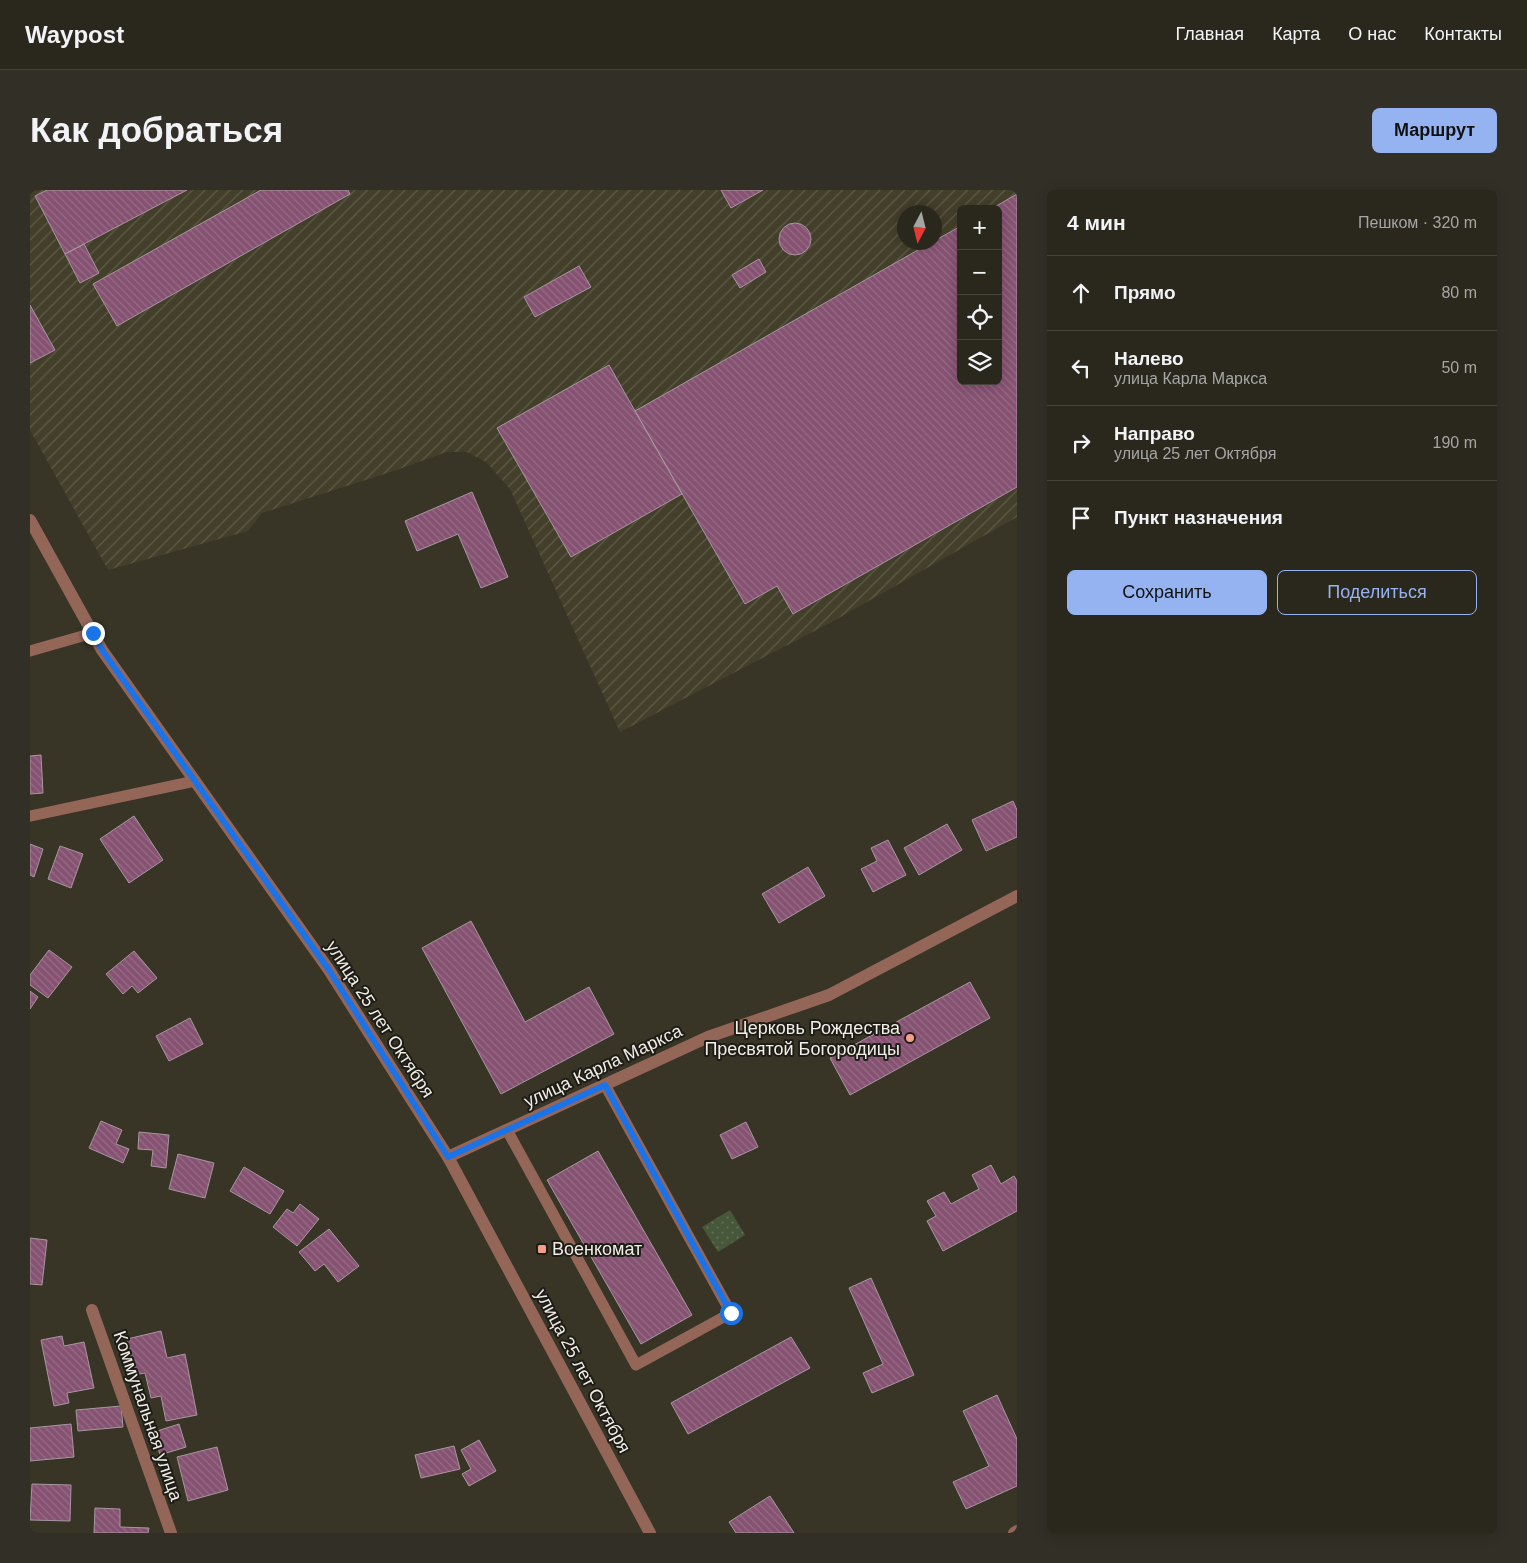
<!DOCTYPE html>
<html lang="ru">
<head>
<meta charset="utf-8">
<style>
  :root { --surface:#2a281d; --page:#323026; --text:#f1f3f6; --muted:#a5a6a4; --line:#46443b; --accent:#95b2f1 }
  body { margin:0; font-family:Arial,sans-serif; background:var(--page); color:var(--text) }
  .controls { position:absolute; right:15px; top:15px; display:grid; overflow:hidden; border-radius:8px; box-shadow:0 2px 12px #0003 }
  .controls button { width:45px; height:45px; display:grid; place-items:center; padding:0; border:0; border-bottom:1px solid var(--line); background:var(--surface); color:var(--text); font:25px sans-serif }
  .compass { position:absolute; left:867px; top:15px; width:45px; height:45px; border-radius:50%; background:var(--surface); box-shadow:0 2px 12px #0003; rotate:187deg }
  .stop { position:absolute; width:15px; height:15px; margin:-11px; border:4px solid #1a73e8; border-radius:50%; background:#fff }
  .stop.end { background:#1a73e8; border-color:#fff; box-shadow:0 1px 5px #0008 }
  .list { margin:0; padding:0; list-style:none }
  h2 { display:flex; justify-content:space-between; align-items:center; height:65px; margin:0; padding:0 20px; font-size:21px }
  h2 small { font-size:16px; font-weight:400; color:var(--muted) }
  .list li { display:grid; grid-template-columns:32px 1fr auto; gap:15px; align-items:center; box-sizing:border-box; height:75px; padding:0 20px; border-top:1px solid var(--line) }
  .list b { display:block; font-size:19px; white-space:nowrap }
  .list p { margin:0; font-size:16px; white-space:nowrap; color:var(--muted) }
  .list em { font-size:16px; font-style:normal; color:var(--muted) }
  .actions { display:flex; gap:10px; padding:15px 20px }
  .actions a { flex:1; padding:11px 0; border:1px solid var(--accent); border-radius:8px; text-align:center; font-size:18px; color:var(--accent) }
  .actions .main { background:var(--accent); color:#111 }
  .icon { flex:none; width:28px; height:28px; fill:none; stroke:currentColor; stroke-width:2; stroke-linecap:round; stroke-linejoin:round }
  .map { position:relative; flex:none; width:987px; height:1343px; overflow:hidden; border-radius:8px }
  header { display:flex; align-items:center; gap:30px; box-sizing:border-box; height:70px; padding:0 25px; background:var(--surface); border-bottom:1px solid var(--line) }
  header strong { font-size:24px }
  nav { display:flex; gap:28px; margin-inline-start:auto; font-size:18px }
  .intro { display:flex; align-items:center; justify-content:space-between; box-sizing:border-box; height:120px; padding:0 30px }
  h1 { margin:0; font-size:35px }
  .button { padding:12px 22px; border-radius:8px; background:var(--accent); color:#111; font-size:18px; font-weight:700 }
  main { display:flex; gap:30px; padding:0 30px }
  aside { flex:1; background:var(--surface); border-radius:8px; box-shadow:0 2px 12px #0003 }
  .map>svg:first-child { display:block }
  .industrial { fill:url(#industrial-furrows); fill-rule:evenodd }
  .park { fill:url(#park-dots) }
  .building { fill:url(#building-back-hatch); stroke:#a797a0 }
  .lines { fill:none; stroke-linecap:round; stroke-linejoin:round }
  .service { stroke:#946658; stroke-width:11 }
  .minor { stroke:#946658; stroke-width:12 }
  .tertiary { stroke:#946658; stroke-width:12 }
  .route { stroke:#1a73e8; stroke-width:6 }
  .poi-dot { fill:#f49e8a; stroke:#1e1c16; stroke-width:2 }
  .labels { text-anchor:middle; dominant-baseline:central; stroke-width:4; stroke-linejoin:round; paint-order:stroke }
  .street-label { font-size:18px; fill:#efede5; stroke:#1e1c16 }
  .poi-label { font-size:18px; fill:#efede5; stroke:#1e1c16; text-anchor:end }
</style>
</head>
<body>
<header>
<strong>Waypost</strong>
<nav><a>Главная</a><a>Карта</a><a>О нас</a><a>Контакты</a></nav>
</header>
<div class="intro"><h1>Как добраться</h1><a class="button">Маршрут</a></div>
<main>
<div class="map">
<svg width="987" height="1343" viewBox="0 0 987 1343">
  <defs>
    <pattern id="industrial-furrows" width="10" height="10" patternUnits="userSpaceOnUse" patternTransform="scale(1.25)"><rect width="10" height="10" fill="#433f2a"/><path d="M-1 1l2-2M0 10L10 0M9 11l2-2" fill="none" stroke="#5e5b49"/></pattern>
    <pattern id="park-dots" width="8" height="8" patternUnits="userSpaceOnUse" patternTransform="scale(1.25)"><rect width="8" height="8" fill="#46573a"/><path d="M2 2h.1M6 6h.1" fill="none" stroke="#616f56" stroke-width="1.8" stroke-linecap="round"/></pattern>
    <pattern id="building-back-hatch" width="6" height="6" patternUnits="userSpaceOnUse" patternTransform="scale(1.25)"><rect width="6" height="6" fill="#865272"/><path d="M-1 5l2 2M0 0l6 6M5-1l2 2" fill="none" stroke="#976b86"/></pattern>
  </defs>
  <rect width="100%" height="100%" fill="#383527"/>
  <path class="industrial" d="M0,0H987V327L798,434L590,542L480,299L456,272L437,262H416L367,280L232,323L218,341L78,380L0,240ZM931,19H968V191H931ZM874,22H904V52H874Z"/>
  <path class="park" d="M700,1020L715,1045L688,1062L672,1037Z"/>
  <path class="building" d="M17,0H157L35,64L5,6Z
    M231,0H318L320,4L87,136L63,94Z
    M691,0H733L701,18Z
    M987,4V297L763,424L747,396L715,414L605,221L902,52H904V51L931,36V191H968V19H961Z
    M749 49a16 16 0 1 1 32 0a16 16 0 1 1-32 0Z
    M54,54L69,83L50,93L35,64Z
    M729,69L736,82L710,98L702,85Z
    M549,76L561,97L505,127L494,107Z
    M0,115L25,160L0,173Z
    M579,175L652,304L541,367L467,238Z
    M442,302L478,387L451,398L428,344L387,361L375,331Z
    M11,565L13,603L0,604V566Z
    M983,611L987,620V647L956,661L942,630Z
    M104,626L133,670L99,693L70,649Z
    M917,634L932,660L889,685L874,658Z
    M858,650L876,685L843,702L831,679L847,671L841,658Z
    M0,654L13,659L4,687L0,685Z
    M30,656L53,664L41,698L18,689Z
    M778,677L795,706L749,733L732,704Z
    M441,731L495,832L559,797L584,844L471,904L392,758Z
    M19,760L42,777L18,808L0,795V785Z
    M104,761L127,788L108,803L102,796L93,804L76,784Z
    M940,792L960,828L820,905L800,868Z
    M0,801L8,807L0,819Z
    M160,828L173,854L139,871L126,846Z
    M71,931L92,940L86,954L99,959L93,973L59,958Z
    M716,932L728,957L702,969L690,945Z
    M109,942L139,945L136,978L121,976L123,960L108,959Z
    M568,961L662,1125L611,1154L517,990Z
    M148,964L184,973L175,1008L139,999Z
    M961,975L971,994L984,986L987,991V1021L913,1061L897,1031L906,1026L897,1011L914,1002L921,1014L949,999L942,985Z
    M214,977L254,1001L240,1024L200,1001Z
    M270,1014L289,1029L267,1056L243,1037L257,1019L263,1023Z
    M299,1039L329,1076L308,1092L294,1074L285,1081L269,1062Z
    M0,1048L17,1050L12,1095L0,1094Z
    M841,1088L884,1185L842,1203L833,1183L853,1174L819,1098Z
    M131,1141L137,1168L155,1164L167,1225L136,1231L131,1206L121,1208L115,1183L104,1185L97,1149Z
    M32,1146L34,1156L54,1152L64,1198L37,1203L39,1213L24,1216L11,1150Z
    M761,1147L780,1178L658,1244L641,1213Z
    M967,1205L987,1249V1296L936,1319L923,1292L959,1276L933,1221Z
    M91,1216L93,1237L48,1241L46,1220Z
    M41,1234L44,1267L0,1271V1238Z
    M149,1234L156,1257L130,1265L124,1242Z
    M449,1250L466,1281L439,1296L432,1284L441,1279L431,1260Z
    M424,1256L430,1279L391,1288L385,1265Z
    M187,1257L198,1300L158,1311L147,1267Z
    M2,1294L41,1295L40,1331L0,1330Z
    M740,1306L764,1343H706L699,1332Z
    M65,1318L90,1319V1337L119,1338L118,1343H64Z"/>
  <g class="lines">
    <path class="service" d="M0,461L63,443
      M0,626L165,591
      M477,940L606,1175L701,1123L575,895"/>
    <path class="minor" d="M418,967L678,847L799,805L987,706
      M62,1120L141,1343
      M984,1343L987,1341"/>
    <path class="tertiary" d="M0,330L72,460L299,780L418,967L620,1343"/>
  </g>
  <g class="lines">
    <path class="route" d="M63,443L72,460L299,780L418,967L575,895L701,1123"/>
  </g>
  <g class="poi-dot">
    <circle cx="880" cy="848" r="5"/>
    <rect x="507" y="1054" width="10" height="10" rx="2.5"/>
  </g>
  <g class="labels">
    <g class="street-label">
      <text transform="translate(350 829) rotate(57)">улица 25 лет Октября</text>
      <text transform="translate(573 876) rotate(-25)">улица Карла Маркса</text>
      <text transform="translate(553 1181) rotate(62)">улица 25 лет Октября</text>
      <text transform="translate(118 1226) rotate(71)">Коммунальная улица</text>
    </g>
    <g class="poi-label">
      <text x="870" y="838">Церковь Рождества<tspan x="870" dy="21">Пресвятой Богородицы</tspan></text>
      <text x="522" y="1059" text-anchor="start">Военкомат</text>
    </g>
  </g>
</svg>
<div class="controls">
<button>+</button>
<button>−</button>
<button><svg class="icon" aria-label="locate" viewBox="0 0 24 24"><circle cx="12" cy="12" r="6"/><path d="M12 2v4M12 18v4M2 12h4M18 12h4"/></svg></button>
<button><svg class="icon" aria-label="layers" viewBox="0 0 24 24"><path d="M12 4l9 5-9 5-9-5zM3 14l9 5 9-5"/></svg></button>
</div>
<svg class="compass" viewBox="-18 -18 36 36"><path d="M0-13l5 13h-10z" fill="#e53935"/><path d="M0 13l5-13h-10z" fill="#a5a6a4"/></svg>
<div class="stop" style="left:701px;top:1123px"></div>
<div class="stop end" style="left:63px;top:443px"></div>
</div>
<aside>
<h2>4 мин<small>Пешком · 320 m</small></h2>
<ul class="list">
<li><svg class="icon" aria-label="ahead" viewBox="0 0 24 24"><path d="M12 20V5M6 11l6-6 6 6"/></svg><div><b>Прямо</b></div><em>80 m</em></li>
<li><svg class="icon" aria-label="left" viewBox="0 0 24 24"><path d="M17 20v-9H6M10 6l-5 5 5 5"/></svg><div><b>Налево</b><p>улица Карла Маркса</p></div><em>50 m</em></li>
<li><svg class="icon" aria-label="right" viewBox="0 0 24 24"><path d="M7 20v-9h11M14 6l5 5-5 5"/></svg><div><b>Направо</b><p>улица 25 лет Октября</p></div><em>190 m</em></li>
<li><svg class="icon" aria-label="arrive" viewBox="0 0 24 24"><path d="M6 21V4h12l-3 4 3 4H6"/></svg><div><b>Пункт назначения</b></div></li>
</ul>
<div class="actions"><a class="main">Сохранить</a><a>Поделиться</a></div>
</aside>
</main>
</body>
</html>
